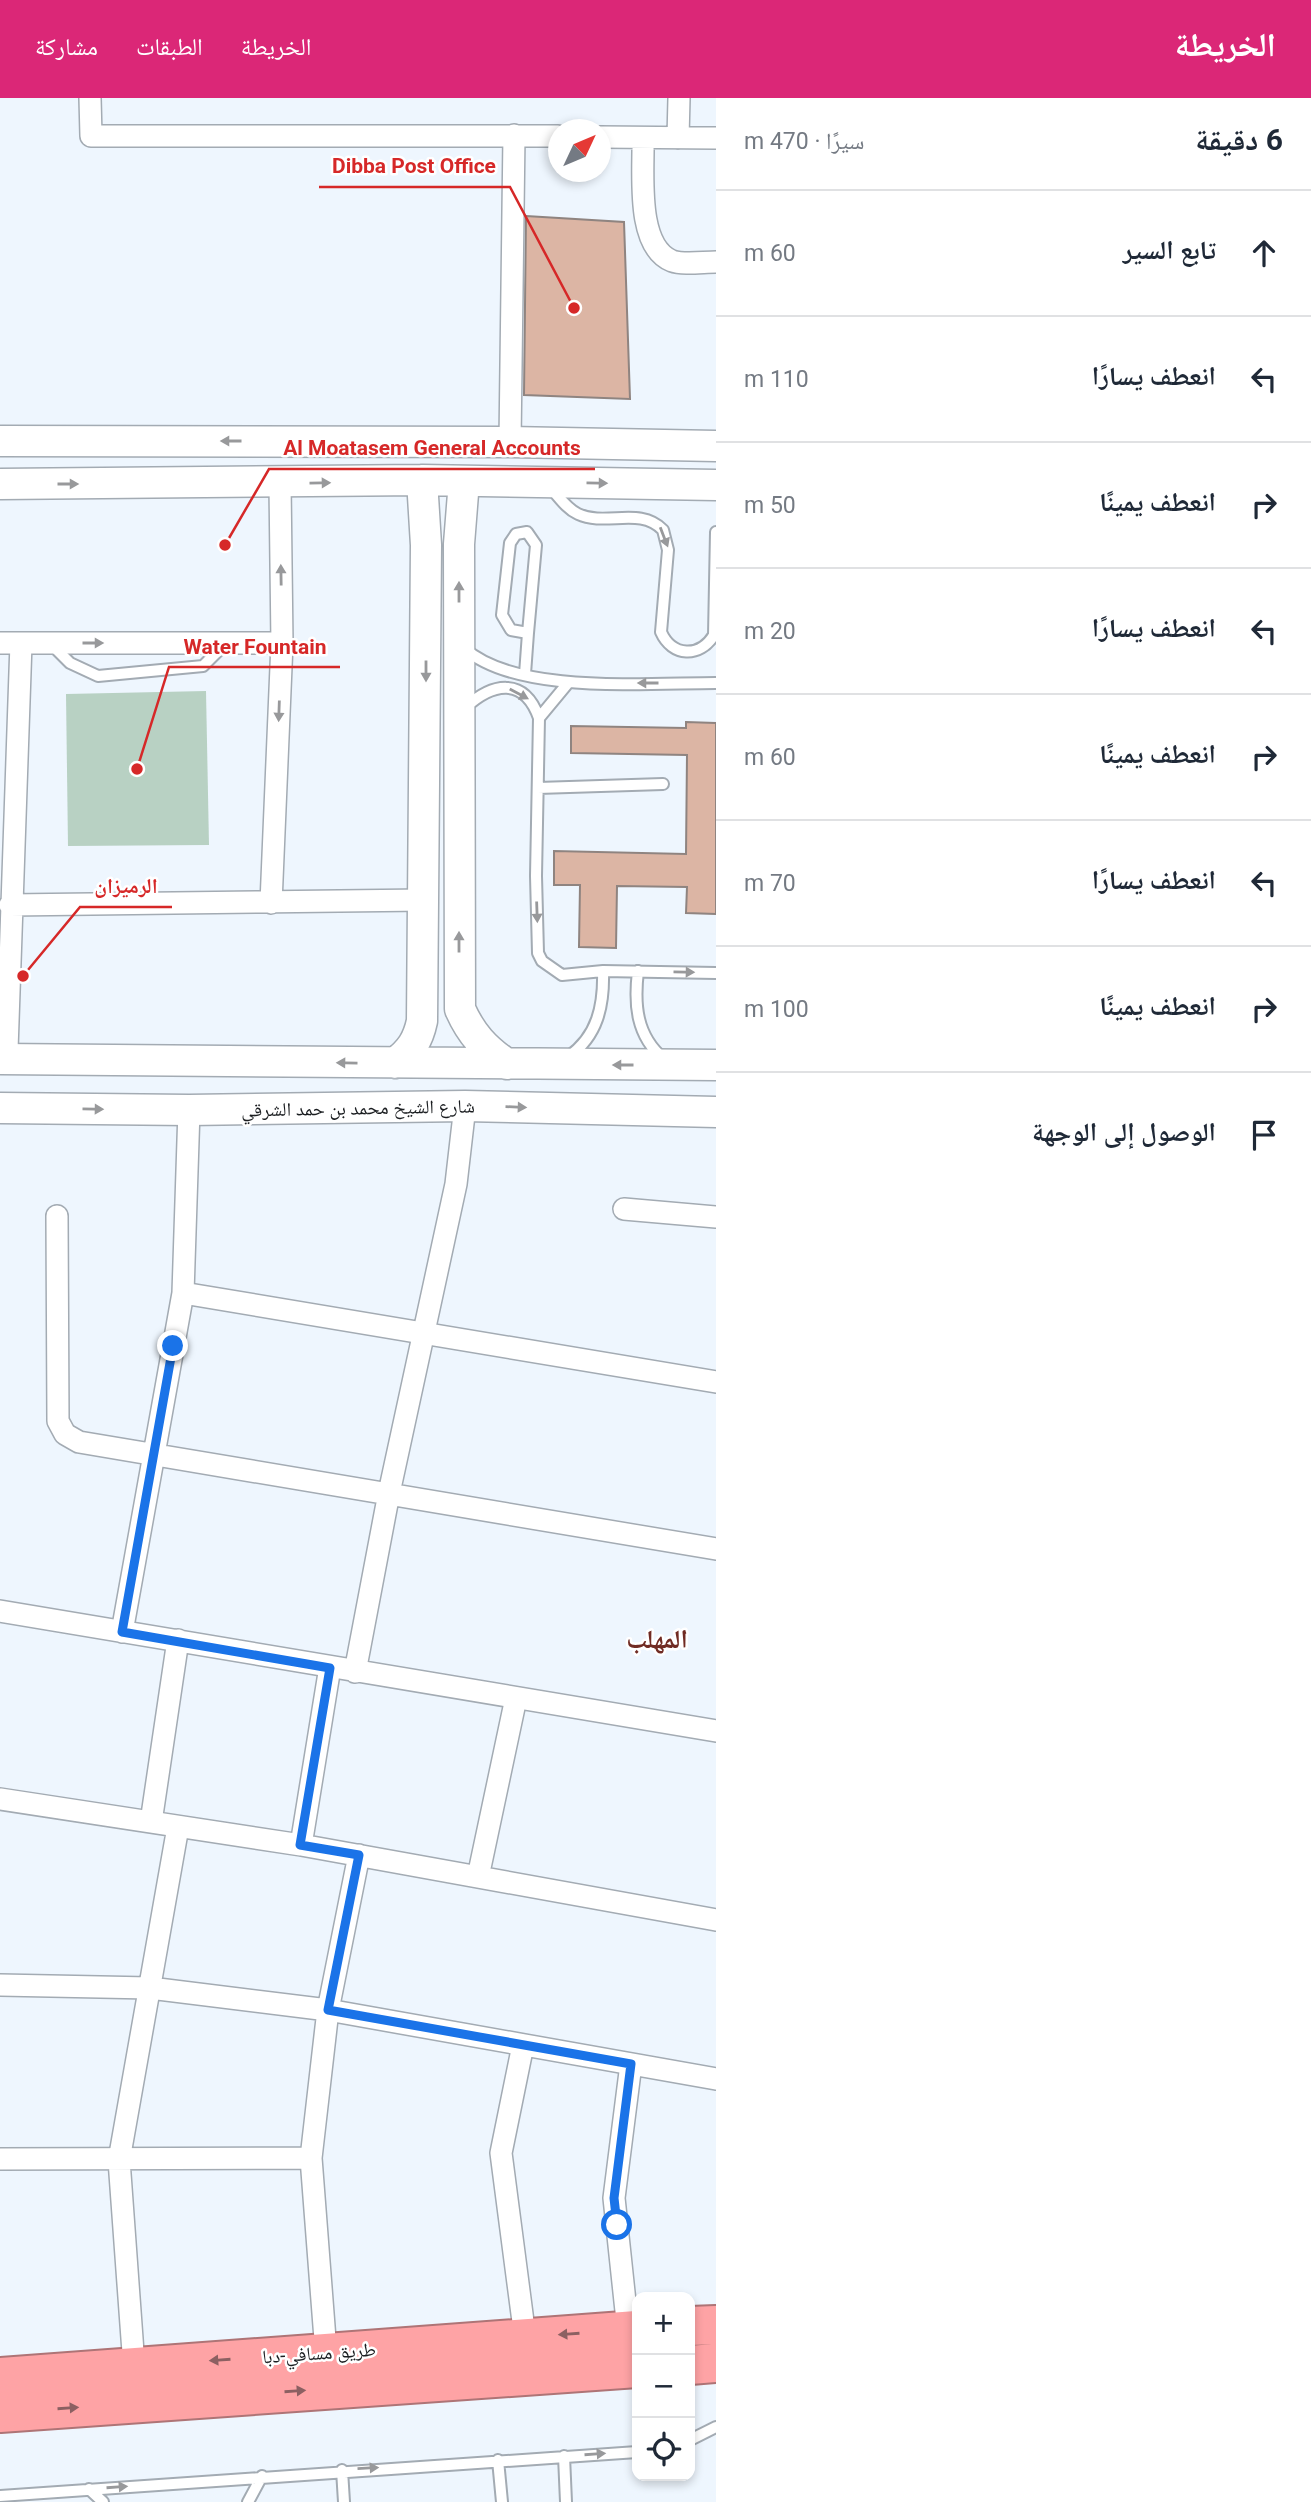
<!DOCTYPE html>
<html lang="ar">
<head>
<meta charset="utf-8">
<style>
  :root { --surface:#fff; --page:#f2f2f3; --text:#1f2937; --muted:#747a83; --line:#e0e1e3; --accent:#db2777 }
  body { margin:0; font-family:Roboto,"Noto Naskh Arabic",sans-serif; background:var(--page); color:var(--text); direction:rtl }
  .controls { position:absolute; right:21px; bottom:21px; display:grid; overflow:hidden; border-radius:14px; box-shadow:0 4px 10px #0003 }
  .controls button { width:63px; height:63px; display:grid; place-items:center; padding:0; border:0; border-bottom:2px solid var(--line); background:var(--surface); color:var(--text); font:35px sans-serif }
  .compass { position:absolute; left:548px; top:21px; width:63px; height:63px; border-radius:50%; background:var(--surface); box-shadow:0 4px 10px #0003; rotate:46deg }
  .stop { position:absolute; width:21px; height:21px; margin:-16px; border:5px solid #1a73e8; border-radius:50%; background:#fff }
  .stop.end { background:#1a73e8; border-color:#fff; box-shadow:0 2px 7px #0008 }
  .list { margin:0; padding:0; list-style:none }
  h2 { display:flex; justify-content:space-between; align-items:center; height:91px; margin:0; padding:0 28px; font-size:30px }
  h2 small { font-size:23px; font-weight:400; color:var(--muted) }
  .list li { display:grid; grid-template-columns:46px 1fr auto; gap:21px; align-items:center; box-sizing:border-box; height:126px; padding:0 28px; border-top:2px solid var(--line) }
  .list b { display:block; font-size:26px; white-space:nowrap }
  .list em { font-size:23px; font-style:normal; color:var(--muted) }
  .icon { flex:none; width:38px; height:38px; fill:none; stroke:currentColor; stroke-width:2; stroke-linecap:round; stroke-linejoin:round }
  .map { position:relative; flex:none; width:716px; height:2404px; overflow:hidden; direction:ltr }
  header { display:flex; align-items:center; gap:42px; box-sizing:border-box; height:98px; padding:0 35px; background:var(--accent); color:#fff }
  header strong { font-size:33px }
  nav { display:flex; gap:38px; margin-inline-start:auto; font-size:24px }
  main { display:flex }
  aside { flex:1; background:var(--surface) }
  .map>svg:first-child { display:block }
  .green { fill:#b8d1c3 }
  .building { fill:#dcb5a4; stroke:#8f8480; stroke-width:2 }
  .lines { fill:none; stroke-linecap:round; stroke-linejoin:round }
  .lane-casing { stroke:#a3abb3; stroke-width:14 }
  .street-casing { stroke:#a3abb3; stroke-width:24 }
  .secondary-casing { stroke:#a3abb3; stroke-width:33 }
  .highway-casing { stroke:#ae7476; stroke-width:42 }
  .lane { stroke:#fff; stroke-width:10 }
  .street { stroke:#fff; stroke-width:21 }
  .secondary { stroke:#fff; stroke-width:30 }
  .highway { stroke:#fea3a5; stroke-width:38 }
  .oneway { fill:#98999b }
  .oneway2 { fill:#8c6062 }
  .route { stroke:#1a73e8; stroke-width:9 }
  .labels { text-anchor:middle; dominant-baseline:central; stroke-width:5; stroke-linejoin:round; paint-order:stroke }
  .street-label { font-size:19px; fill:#1a1d20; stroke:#fff }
  .district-label { font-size:26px; font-weight:bold; fill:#702b23; stroke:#fff }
  .leader { fill:none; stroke:#d62828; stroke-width:2.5 }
  .callout-dot { fill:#d62828; stroke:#fff; stroke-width:2.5 }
  .callout-label { font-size:21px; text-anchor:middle; font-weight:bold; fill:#d62828; stroke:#fff; stroke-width:5; stroke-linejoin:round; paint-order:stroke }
</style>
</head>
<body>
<header>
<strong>الخريطة</strong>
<nav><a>الخريطة</a><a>الطبقات</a><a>مشاركة</a></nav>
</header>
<main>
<aside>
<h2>6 دقيقة<small>سيرًا · 470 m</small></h2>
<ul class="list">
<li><svg class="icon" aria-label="ahead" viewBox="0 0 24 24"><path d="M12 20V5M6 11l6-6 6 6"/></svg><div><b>تابع السير</b></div><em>60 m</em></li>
<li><svg class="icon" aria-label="left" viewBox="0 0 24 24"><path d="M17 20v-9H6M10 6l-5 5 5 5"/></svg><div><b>انعطف يسارًا</b></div><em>110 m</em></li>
<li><svg class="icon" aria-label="right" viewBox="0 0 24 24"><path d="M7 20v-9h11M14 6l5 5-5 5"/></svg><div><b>انعطف يمينًا</b></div><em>50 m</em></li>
<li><svg class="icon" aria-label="left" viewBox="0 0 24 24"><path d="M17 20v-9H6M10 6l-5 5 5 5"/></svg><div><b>انعطف يسارًا</b></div><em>20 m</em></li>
<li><svg class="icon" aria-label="right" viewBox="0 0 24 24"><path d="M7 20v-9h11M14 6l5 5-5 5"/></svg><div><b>انعطف يمينًا</b></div><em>60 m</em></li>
<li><svg class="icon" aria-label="left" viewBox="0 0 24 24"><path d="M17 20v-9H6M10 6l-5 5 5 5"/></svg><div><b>انعطف يسارًا</b></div><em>70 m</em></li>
<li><svg class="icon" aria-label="right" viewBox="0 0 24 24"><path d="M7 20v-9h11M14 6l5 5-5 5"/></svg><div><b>انعطف يمينًا</b></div><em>100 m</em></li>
<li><svg class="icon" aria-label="arrive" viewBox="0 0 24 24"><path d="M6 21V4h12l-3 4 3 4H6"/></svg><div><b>الوصول إلى الوجهة</b></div></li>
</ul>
</aside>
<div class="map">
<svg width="716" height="2404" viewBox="0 0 716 2404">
  <rect width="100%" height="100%" fill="#eef6fe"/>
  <path class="green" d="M206,593L209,747L68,748L66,596Z"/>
  <path class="building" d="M526,118L624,124L630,301L524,297Z
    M686,624L716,625V816L686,815L687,789L617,788L616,850L579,849L580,787H554V753L686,756L687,657L571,655V628L686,630Z"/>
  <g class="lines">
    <defs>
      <path id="lane" d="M550,389C559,399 567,411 578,416C606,429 640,408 663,432L668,452L661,534C672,559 700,560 714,537L716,434
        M527,434L536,447L528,535L511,532L502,517L510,445L516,436Z
        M52,547L70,565L98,578L203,568L225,546
        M464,550C516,597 648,585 716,585
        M525,576L528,535
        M465,610C492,585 524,578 539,620L536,778L538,855L542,863L562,877L603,873L716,875
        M539,620L568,585
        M538,690L663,686
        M638,873C634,906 636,938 664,961
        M568,959C598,938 604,907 603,873
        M690,2342L716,2329
        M564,2358L566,2404
        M498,2362L502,2404
        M342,2372L344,2404
        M89,2391L103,2404
        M0,2398L637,2354
        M248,2404L262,2378"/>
      <path id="street" d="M90,0L91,38H558
        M600,39L716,40
        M643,40C644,73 635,148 672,163C683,167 703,164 716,164
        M678,40L679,0
        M510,344L514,37
        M0,545H282
        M271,805L282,545L280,386
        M10,807L425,802
        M7,952L21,545
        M624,1111L716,1119
        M57,1118L58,1323L65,1336L79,1344L716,1451
        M183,1195L716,1284
        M0,1513L716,1633
        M122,1534L183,1195L189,1012
        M355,1574L389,1395L456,1086L465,1008
        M0,1701L301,1747L716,1822
        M151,1724L178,1542
        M301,1747L330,1569
        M478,1779L516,1600
        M0,1887L150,1890L328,1912L716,1981
        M523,1947L501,2055L525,2239
        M0,2061L311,2060
        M628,2232L614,2100L631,1966
        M326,2254L311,2060L328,1912L359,1757
        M134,2268L119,2062L178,1729"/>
      <path id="secondary" d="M0,343L510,344L716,348
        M464,383L459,446L460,911C471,936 485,951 507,966
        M0,386L422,382L716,387
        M0,961L716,967
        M395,965C411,953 418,942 422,923L426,447L422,382
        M0,1010L189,1012L465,1008L716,1014"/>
      <path id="highway" d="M690,2228L716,2227
        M690,2267L716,2265
        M0,2279L637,2232
        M0,2315L637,2270"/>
    </defs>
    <use href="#lane" class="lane-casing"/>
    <use href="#street" class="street-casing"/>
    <use href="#secondary" class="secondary-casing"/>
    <use href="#highway" class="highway-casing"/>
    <use href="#lane" class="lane"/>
    <use href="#street" class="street"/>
    <use href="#secondary" class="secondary"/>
    <use href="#highway" class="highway"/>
  </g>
  <defs><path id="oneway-solid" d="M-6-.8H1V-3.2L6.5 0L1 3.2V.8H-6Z" transform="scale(1.75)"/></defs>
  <g class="oneway">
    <use href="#oneway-solid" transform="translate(231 343) rotate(-180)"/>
    <use href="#oneway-solid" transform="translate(320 385) rotate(-1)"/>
    <use href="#oneway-solid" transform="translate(597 385) rotate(1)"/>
    <use href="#oneway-solid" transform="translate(68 386)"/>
    <use href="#oneway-solid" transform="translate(664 439) rotate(69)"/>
    <use href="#oneway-solid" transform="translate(281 477) rotate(-91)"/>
    <use href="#oneway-solid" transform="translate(459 494) rotate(-90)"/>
    <use href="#oneway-solid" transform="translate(93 545)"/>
    <use href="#oneway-solid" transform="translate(426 573) rotate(90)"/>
    <use href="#oneway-solid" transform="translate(648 585) rotate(-180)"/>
    <use href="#oneway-solid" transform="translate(519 596) rotate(28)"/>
    <use href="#oneway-solid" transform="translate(279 613) rotate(92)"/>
    <use href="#oneway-solid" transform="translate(537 814) rotate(88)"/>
    <use href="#oneway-solid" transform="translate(459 844) rotate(-90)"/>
    <use href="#oneway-solid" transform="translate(684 874) rotate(1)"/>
    <use href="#oneway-solid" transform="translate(347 965) rotate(-179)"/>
    <use href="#oneway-solid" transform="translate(623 967) rotate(-180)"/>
    <use href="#oneway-solid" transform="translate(516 1009) rotate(2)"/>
    <use href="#oneway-solid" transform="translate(93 1011) rotate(1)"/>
    <use href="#oneway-solid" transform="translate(595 2356) rotate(-4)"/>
    <use href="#oneway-solid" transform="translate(368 2370) rotate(-3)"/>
    <use href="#oneway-solid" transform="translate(117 2389) rotate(-4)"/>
  </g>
  <g class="oneway2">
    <use href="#oneway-solid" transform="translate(569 2236) rotate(176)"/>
    <use href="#oneway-solid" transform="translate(220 2262) rotate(176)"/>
    <use href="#oneway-solid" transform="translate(295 2293) rotate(-4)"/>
    <use href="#oneway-solid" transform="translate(68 2310) rotate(-4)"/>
  </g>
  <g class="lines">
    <path class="route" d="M173,1248L122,1534L330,1570L300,1747L359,1757L328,1912L631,1966L614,2100L617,2127"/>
  </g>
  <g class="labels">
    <g class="street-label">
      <text transform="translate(358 1010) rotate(-1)">شارع الشيخ محمد بن حمد الشرقي</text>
      <text transform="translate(319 2255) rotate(-4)">طريق مسافي-دبا</text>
    </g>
    <g class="district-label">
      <text x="657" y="1541">المهلب</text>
    </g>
  </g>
  <path class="leader" d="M574 210L510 89H319M225 447L269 371H595M137 671L169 569H340M23 878L80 809H172"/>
  <g class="callout-dot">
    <circle cx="574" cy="210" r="7"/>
    <circle cx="225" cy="447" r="7"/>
    <circle cx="137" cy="671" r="7"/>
    <circle cx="23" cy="878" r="7"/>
  </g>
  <g class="callout-label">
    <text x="414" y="75">Dibba Post Office</text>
    <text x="432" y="357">Al Moatasem General Accounts</text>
    <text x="255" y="556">Water Fountain</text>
    <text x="126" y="795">الرميزان</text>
  </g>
</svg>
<div class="controls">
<button>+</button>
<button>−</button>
<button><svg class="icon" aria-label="locate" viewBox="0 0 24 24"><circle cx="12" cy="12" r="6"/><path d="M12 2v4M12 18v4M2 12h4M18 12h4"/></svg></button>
</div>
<svg class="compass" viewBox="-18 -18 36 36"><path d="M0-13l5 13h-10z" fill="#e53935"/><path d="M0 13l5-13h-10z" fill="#747a83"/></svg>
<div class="stop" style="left:617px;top:2127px"></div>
<div class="stop end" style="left:173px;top:1248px"></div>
</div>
</main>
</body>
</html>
